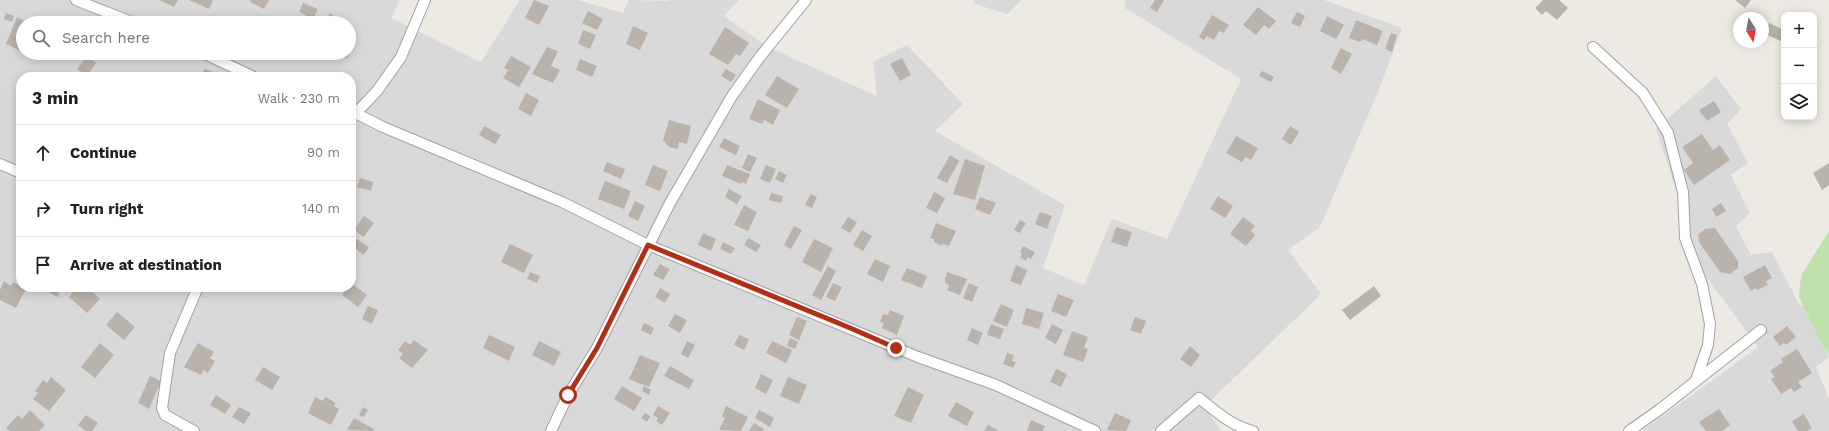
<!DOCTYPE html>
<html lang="en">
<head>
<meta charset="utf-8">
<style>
  :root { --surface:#fff; --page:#f2f2f2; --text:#202124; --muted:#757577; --line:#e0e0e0 }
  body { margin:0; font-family:"Work Sans",sans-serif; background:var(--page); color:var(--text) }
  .controls { position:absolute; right:12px; top:12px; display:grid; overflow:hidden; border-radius:8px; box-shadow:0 2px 10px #0003 }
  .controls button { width:36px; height:36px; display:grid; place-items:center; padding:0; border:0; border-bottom:1px solid var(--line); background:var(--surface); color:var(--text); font:20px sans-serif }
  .compass { position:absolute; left:1733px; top:12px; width:36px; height:36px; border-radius:50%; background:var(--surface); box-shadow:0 2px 10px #0003; rotate:169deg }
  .stop { position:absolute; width:12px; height:12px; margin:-9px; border:3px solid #b42e13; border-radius:50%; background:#fff }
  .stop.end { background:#b42e13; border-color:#fff; box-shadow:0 1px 4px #0008 }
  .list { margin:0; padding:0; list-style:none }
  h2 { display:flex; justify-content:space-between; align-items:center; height:52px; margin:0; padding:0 16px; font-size:17px }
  h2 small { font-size:13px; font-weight:400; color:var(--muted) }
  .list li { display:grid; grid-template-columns:26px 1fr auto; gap:12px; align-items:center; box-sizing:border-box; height:56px; padding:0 16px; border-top:1px solid var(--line) }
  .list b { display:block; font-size:15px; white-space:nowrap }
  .list em { font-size:13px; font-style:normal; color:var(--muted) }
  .icon { flex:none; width:22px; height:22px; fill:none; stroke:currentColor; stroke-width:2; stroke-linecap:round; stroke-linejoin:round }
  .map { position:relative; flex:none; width:1829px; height:431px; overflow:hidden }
  .search { position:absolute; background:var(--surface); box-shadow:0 2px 10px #0003; left:16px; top:16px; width:340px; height:44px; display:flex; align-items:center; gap:10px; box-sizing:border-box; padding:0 14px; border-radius:22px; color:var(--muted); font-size:15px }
  .panel { position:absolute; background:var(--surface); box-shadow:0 2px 10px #0003; left:16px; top:72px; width:340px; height:220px; border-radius:16px }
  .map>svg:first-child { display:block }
  .residential { fill:#dad9d9; fill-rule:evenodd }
  .grass { fill:#bee2ac }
  .building { fill:#b9b3ac }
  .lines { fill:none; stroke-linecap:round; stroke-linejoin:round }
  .minor-casing { stroke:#a0a0a0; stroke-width:12 }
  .minor { stroke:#fff; stroke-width:10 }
  .route { stroke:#b42e13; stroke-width:5 }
</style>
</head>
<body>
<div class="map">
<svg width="1829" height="431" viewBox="0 0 1829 431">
  <rect width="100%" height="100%" fill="#eceae2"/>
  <path class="residential" d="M0,0H400L391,18L481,62L520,0H577L623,13L629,0L669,1L670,0H739L724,16L768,47L877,96L873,62L907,45L963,104L935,131L1065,205L1043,268L1084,285L1112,219L1167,239L1241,79L1125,8L1126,0H1324L1402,28L1378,92L1320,227L1288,250L1321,294L1204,407L1221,431H0ZM23,23H349V53H23ZM21,77H351V287H21Z
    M973,0H1021L1007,14L975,4Z
    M1716,76L1741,109L1727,124L1748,163L1731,175L1750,213L1736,226L1751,255L1772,252L1800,306L1829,293V357L1816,367L1829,399V431H1642L1758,347L1702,271L1656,129Z"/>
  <path class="grass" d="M1829,231V353L1824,348L1799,297L1801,276Z"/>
  <path class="building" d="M159,0H178L174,7Z
    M189,0H213L209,9Z
    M251,0H269L264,9L250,2Z
    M534,0L549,6L539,25L525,18Z
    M1155,0H1164L1157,12L1150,8Z
    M1543,0H1559L1568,8L1557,20L1546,11L1542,15L1535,8Z
    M1735,0H1751L1745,8Z
    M303,3L318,9L313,19L299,12Z
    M1258,7L1276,21L1269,29L1264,25L1256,35L1243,25Z
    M588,11L603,19L597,30L582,23Z
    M1297,12L1305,16L1300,27L1291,23Z
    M6,13L14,16L12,22L4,19Z
    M330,13L341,21L339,23H332L326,19Z
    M1212,15L1229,25L1224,33L1219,31L1214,40L1207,36L1204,40L1199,37Z
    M1327,16L1344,25L1336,39L1320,31Z
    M17,17L28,23H23V52L6,44Z
    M1356,20L1383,31L1377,45L1362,39L1360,42L1349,38Z
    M1769,23L1784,30L1781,41L1765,34Z
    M633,26L648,33L640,50L626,44Z
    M725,27L749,43L740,56L736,54L728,65L709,54Z
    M583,30L596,35L590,49L578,44Z
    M349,32L355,34L349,51Z
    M1391,33L1397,35L1392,52L1385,49Z
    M547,47L558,51L551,66L560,70L553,83L532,74Z
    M1341,48L1352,54L1341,74L1331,68Z
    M332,53H349L347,58Z
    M87,56L96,63L87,76L77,69Z
    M511,56L531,67L519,87L503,78L508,70L504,68Z
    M902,58L911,75L900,81L890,64Z
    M580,59L597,66L592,77L576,70Z
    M204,69L214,72L212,77L201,76Z
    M726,69L736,75L731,82L721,76Z
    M1262,71L1274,77L1271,82L1259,76Z
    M777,76L799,89L787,108L765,95Z
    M526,93L539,100L531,116L518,109Z
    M758,99L780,110L773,125L764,120L762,124L749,119Z
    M1714,101L1721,112L1707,121L1699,110Z
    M669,120L691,126L687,144L679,142L678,149L669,147L663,140Z
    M484,126L501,135L495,144L479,135Z
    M1290,126L1299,132L1291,145L1282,139Z
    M1702,134L1713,150L1720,145L1730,160L1694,185L1684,170L1693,163L1682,147Z
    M1236,136L1258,148L1251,160L1246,157L1242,162L1226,153Z
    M724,138L740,146L736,155L719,147Z
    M748,154L757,158L750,172L742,168Z
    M950,155L959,161L947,183L937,178Z
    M965,159L985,166L975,200L953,194Z
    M607,162L625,169L621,179L603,171Z
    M1829,163V185L1822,190L1813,173Z
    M653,165L668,171L660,191L645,185Z
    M727,165L750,174L746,184L742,182L741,184L722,176Z
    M766,165L776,169L770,183L760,179Z
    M779,171L787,175L783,183L775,179Z
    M360,178L373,182L371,191L357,187Z
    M605,181L631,191L624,209L598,199Z
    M729,189L742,196L737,204L725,197Z
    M934,192L945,198L937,213L926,208Z
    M771,193L783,196L781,203L769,200Z
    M811,194L817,197L812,208L805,205Z
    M1218,196L1233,206L1225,218L1210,209Z
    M980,197L996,203L990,215L975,209Z
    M635,201L645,206L638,221L628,216Z
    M1721,203L1726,211L1716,217L1712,209Z
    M744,205L757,212L748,231L734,225Z
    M1040,212L1052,216L1047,229L1035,224Z
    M364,216L374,223L364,237L354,230Z
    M848,217L857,222L850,233L841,228Z
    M1243,217L1255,226L1251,231L1255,235L1246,246L1230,234Z
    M1020,220L1026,223L1020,233L1014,230Z
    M936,223L956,231L949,246L943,244L942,246L934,242V239L930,238Z
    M794,226L802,230L791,249L784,245Z
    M1116,227L1132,232L1127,247L1111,242Z
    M1715,228L1738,261V268L1730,274L1720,272L1699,242L1698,235L1705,229Z
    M862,230L872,236L863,251L853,245Z
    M703,233L716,239L711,251L698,245Z
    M355,238L369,247L364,255L351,246V243Z
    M748,238L761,245L756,252L744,245Z
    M814,239L833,248L821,272L802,262Z
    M723,242L735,248L731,254L720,249Z
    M510,244L533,255L524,273L501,262Z
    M1023,246L1035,252L1031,259L1028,257L1026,261L1020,257L1022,254L1020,252Z
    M875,259L890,266L883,282L867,274Z
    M660,264L670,269L663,280L653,275Z
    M1016,265L1027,270L1021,285L1010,281Z
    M1765,265L1772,278L1766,281L1768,285L1757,290L1756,288L1751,291L1743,277Z
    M828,266L836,271L821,300L812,295Z
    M907,268L927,276L922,288L901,280Z
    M530,272L540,276L537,283L527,279Z
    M947,272L967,279L960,295L947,290L949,286L945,282V279Z
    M4,281L11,286L13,282L26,289L16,308L0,300V290Z
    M351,283L367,295L358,307L342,295L348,287H351Z
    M833,283L842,287L835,301L826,297Z
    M969,283L978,287L972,302L963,298Z
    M1374,286L1381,296L1350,320L1342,310Z
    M41,287H62L57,297Z
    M77,287H87L100,299L87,313L69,297Z
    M660,288L670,294L665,303L655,297Z
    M1058,294L1074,300L1066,317L1051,311Z
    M1001,304L1014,310L1007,327L993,321Z
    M368,306L378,310L372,324L362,319Z
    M1026,308L1044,313L1039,329L1022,324Z
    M890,310L904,316L897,335L882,328L884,323L880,322L883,314L888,315Z
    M117,312L135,327L124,340L106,325Z
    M675,314L687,320L680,333L668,326Z
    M797,317L807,321L799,340L789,335Z
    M1135,317L1146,321L1141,334L1130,330Z
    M644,323L654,328L651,335L641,330Z
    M991,324L1004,329L1000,339L987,335Z
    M1052,324L1063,330L1056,344L1045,338Z
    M1787,326L1796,337L1786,345L1784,343L1780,346L1773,337Z
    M972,328L983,333L978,345L967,340Z
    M1072,331L1088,337L1084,348L1088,349L1083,362L1063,355Z
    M489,335L515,347L509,361L483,348Z
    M739,335L749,339L744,350L734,345Z
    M790,338L798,342L795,349L787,346Z
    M414,340L428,350L412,368L399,358L403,354L398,350L405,341L410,345Z
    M539,341L561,352L554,366L532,355Z
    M687,341L695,345L688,358L681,354Z
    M772,341L792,350L786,363L766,353Z
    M100,343L114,355L95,378L81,367Z
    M198,343L214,352L210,358L215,361L208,373L204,370L201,375L184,367Z
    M1190,346L1200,355L1191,367L1180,359Z
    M1797,349L1812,373L1798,382L1802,387L1794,392L1791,388L1781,394L1771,379L1775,377L1770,371L1783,362L1781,359Z
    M1007,353L1014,355L1012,361L1016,362L1013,368L1003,364Z
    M640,355L660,363L649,387L629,379Z
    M670,366L694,380L689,389L664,376Z
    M263,367L280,377L272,390L255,380Z
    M1056,369L1067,374L1061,387L1050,382Z
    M761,374L773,380L766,394L755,388Z
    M150,376L161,381L149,409L138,403Z
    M51,377L66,390L49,411L33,399L38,393L35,391L43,380L47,383Z
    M788,377L807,385L799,404L780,396Z
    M622,386L642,398L634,411L614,399Z
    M644,386L651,390L649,395L642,391Z
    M908,387L924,395L911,423L894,416Z
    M216,395L231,405L225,414L210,405Z
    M315,397L323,401L325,397L336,403L334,406L339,409L331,425L308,413Z
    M956,402L974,412L967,426L948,416Z
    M658,406L670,413L662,425L656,421L658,418L653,415Z
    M726,406L748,417L741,431L719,430L725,418L722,416Z
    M239,407L251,413L244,424L232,417Z
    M363,407L368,410L364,417L359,415Z
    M1719,409L1730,425L1722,431H1706L1699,422Z
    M30,410L45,425L39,431H10L6,428L18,415L22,419Z
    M759,410L774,418L770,427L755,418Z
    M645,413L650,416L647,422L641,418Z
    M1115,413L1131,420L1126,431L1107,430Z
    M1804,414L1812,428L1807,431H1798L1792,421Z
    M86,415L98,423L92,431H86L78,425Z
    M354,418L374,429L373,431L347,430Z
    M1031,420L1045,426L1043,431H1027Z
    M754,423L764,429L763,431H749Z
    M988,425L999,431H984Z"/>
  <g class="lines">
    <defs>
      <path id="minor" d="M76,0L134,23
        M1593,47L1643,93L1668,133L1683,192L1685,238L1702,284L1710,324L1708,345L1696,380
        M203,53L254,77
        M351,111L383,127L562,202L648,245L918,357L996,385L1095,431
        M356,113L377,91L401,57L425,0
        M0,164L21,173
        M194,431L165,415L162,408L170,353L198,287
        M551,431L568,395L597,348L670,203L732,96L759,58L806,0
        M1161,431L1199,398C1215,411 1232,426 1253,431
        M1629,431L1659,410L1761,330"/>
    </defs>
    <use href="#minor" class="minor-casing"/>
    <use href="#minor" class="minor"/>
  </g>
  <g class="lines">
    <path class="route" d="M568,395L597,348L648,245L848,327L896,348"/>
  </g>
</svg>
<div class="controls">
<button>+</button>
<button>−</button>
<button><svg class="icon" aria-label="layers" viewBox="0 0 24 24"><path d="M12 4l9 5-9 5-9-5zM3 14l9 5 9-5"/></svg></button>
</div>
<svg class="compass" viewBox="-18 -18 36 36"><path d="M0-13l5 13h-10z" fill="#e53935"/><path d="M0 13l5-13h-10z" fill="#757577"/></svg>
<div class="stop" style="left:568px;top:395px"></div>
<div class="stop end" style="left:896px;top:348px"></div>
<div class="search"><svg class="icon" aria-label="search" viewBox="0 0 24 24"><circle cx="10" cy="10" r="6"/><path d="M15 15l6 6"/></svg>Search here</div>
<section class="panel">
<h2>3 min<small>Walk · 230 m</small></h2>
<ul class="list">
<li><svg class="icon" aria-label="ahead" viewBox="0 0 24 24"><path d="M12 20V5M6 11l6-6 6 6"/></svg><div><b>Continue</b></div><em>90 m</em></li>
<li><svg class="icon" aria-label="right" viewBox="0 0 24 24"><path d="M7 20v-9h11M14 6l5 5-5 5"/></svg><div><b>Turn right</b></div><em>140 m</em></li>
<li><svg class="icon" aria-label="arrive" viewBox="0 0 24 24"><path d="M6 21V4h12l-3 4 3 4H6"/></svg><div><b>Arrive at destination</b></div></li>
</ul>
</section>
</div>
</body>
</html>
